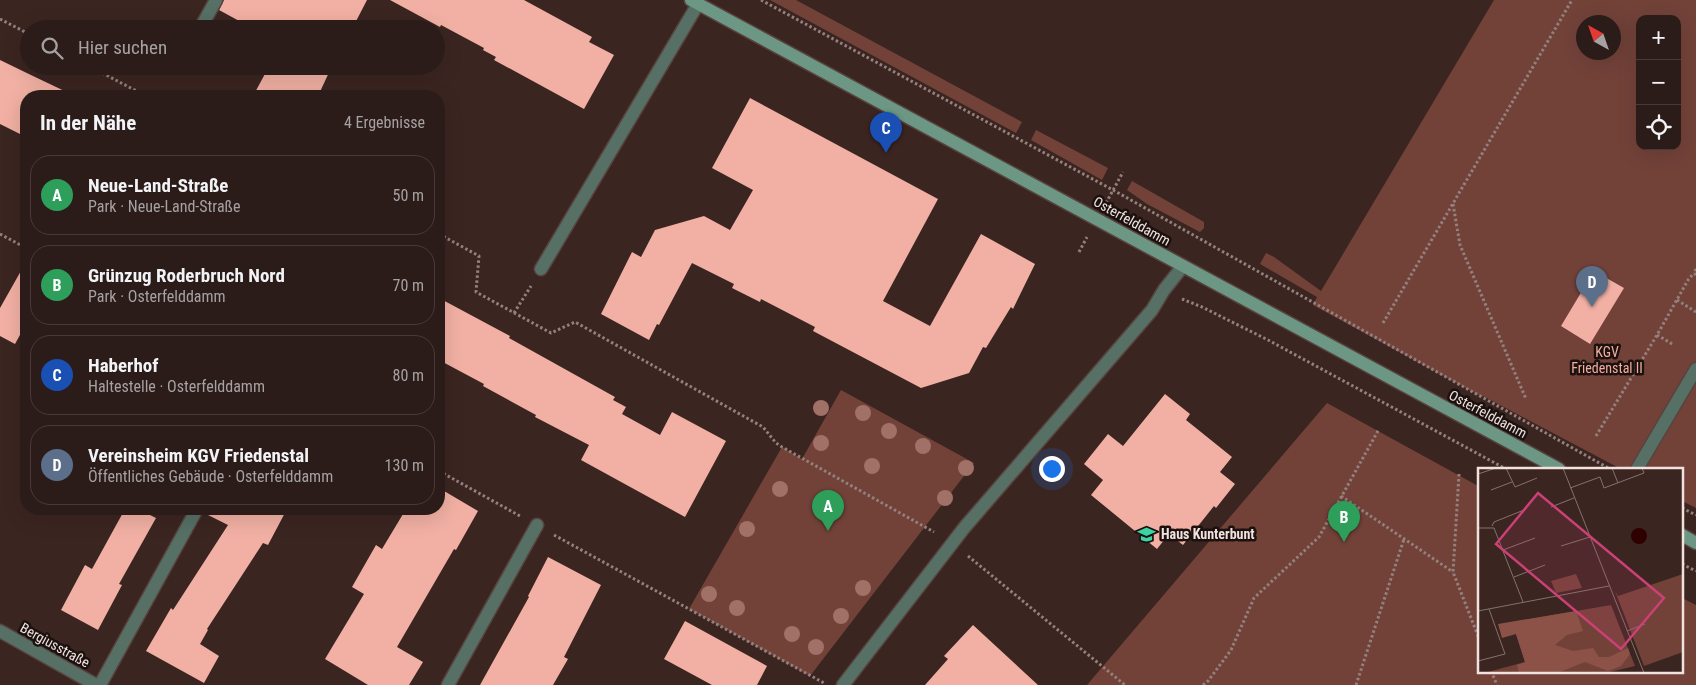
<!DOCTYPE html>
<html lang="de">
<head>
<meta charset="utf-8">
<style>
  :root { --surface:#2c1c19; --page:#342522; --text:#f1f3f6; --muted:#a6a1a2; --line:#483a38; --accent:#3cd4a4 }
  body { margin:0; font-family:"Roboto Condensed",sans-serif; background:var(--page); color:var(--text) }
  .controls { position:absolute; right:15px; top:15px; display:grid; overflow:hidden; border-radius:10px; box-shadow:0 5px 20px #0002 }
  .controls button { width:45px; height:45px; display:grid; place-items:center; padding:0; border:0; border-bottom:1px solid var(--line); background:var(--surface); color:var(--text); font:25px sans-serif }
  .compass { position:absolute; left:1576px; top:15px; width:45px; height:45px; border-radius:50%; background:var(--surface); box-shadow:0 5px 20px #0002; rotate:320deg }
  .you { position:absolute; left:1051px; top:468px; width:18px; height:18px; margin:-12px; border:4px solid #fff; border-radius:50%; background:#1a73e8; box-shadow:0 0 0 8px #1a73e833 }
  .badge { display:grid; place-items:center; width:32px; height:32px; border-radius:50%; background:var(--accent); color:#fff; font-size:16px; font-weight:700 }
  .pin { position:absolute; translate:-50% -41px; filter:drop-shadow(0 1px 2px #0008) }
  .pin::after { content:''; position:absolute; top:26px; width:18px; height:15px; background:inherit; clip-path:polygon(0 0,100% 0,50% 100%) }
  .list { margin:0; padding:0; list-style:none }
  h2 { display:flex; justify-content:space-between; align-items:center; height:65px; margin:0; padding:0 20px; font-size:21px }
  h2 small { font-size:16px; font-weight:400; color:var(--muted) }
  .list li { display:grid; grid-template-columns:32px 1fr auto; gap:15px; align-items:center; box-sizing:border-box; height:80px; margin:0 10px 10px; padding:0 10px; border:1px solid var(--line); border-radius:20px }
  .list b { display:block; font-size:19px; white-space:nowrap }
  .list p { margin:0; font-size:16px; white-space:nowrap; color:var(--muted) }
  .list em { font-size:16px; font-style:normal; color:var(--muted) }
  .icon { flex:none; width:28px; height:28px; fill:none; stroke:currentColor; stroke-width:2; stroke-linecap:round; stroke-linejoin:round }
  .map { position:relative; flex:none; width:1696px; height:685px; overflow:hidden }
  .search { position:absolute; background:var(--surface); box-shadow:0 5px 20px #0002; left:20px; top:20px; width:425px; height:55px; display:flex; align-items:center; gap:12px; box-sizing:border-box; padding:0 18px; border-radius:28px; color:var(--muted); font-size:19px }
  .panel { position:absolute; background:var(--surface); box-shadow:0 5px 20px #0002; left:20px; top:90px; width:425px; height:425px; border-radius:20px }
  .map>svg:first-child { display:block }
  .green { fill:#724239; fill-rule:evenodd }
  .building { fill:#f1b0a3 }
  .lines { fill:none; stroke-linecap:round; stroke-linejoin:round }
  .lane-casing { stroke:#58433f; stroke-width:15 }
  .street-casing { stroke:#58433f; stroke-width:15 }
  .secondary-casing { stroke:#58433f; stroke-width:15 }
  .path { stroke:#94817e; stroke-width:3; stroke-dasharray:2.5 2.5; stroke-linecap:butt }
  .lane { stroke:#567065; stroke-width:12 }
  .street { stroke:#567065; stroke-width:12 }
  .secondary { stroke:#6c9785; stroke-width:12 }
  .tree { fill:#a17066 }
  .labels { text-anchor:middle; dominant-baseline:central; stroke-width:5; stroke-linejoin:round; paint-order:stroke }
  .street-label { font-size:14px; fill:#f1e2df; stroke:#1b110f }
  .park-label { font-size:14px; fill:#f5ad9f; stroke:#1b110f }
  .poi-label { font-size:14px; font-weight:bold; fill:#f1e2df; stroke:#1b110f; text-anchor:start }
  .inset-road { fill:none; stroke:#84716d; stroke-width:1 }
  .view { fill:#cb4075; fill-opacity:0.15; stroke:#cb4075; stroke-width:2.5 }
  .inset-edge { fill:none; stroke:#f1e2df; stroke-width:2.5 }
</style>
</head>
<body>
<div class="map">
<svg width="1696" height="685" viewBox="0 0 1696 685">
  <rect width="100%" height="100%" fill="#3b2521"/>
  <path class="green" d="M770,0H796L1022,122L1016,133Z
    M1494,0H1696V508L1682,501V469H1621L1483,396L1482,397L1313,305L1317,297L1260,264L1266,253L1274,257L1321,291ZM1640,19H1677V146H1640ZM1584,22H1614V52H1584Z
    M1036,130L1108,168L1102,180L1031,140Z
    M1132,181L1204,222V228L1200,232L1147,204L1127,190Z
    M841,390L974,463L810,676L689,609L782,447L802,459Z
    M1327,403L1480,487V671H1682V598L1696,605V685H1087Z"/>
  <path class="building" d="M224,0H367L352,29H254L219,10Z
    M390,0H524L592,37L589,42L614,55L584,109L494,60L496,57L483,50L484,48L441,25L440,27Z
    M0,60L33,76L75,96H26V137L0,124Z
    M263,66H332L318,96H253L266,72L261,70Z
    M750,98L938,199L883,301L930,326L981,234L1035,264L1013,309L1011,307L986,348L983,347L969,373L921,388L813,331L815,327L761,299L760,302L732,288L734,284L692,263L659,325L657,324L649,340L601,314L632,252L641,257L655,230L704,216L730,230L753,190L712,168Z
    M26,262V324L15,344L0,336V308Z
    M1594,271L1624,288L1590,344L1561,326Z
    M439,298L510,336L509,338L615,397L613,400L626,407L622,414L660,435L672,412L726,441L685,517L581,460L589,445L535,417L536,415L483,386L484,384L439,360Z
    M1165,394L1190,414L1186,420L1232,457L1220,472L1235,484L1216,508L1214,506L1183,545L1169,534L1157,549L1091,495L1103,480L1084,464L1108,434L1123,446Z
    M439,488L478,511L456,550L454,549L397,647L423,662L409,685H368L325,659L364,594L352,587L376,545L382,549L406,509H439Z
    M125,509H138L156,518L119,584L122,585L98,630L61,610L85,565L92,569Z
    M205,509H287L268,545L263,543L207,629L208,630L200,644L219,656L204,683L146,651L171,608L173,610L228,525L204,513Z
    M548,557L601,585L564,657L568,659L553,685H480L529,597L528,596Z
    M685,621L767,666L757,685H712L664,659Z
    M973,625L1038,685H925L948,659L944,656Z"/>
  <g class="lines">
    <defs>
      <path id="lane" d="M201,27L216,0
        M1637,469L1696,369
        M100,685L197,509
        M448,685L537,525"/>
      <path id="street" d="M541,269L698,4
        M0,631L96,685
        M843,685L964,528L1152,310L1164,290L1183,266"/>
      <path id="secondary" d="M691,0L1559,469
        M1682,535L1696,543"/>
    </defs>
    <use href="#lane" class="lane-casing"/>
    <use href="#street" class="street-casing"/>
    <use href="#secondary" class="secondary-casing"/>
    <path class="path" d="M761,0L1113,190L1610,469
      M0,19L29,34
      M89,66L146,96
      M1106,203L1123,172
      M1453,204L1460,245L1526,399
      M0,234L26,248
      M439,234L479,256L476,292L551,333L575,322L763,427L776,443L782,447L934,532
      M1079,252L1087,237
      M1696,269L1694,273L1696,275
      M1182,299L1202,307L1268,340L1506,469
      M1677,300L1696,312
      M514,313L531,286
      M1383,323L1572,0
      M1657,335L1674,345
      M1596,436L1657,335L1688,280L1694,273
      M439,471L520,516
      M1459,474L1453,572L1480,641
      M1341,496L1453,572
      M1682,508L1696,515
      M554,535L824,683
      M968,556L1125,685
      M1682,564L1696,571
      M1491,671L1497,685
      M1203,685L1208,681L1231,650L1254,598L1319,537L1379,429
      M1356,685L1404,539"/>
    <use href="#lane" class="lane"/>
    <use href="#street" class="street"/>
    <use href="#secondary" class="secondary"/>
  </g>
  <g class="tree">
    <circle cx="821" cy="408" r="8"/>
    <circle cx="863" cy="413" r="8"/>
    <circle cx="889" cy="431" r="8"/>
    <circle cx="821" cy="443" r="8"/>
    <circle cx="923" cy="446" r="8"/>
    <circle cx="872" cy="466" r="8"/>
    <circle cx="966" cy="468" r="8"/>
    <circle cx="780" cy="489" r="8"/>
    <circle cx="945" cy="498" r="8"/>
    <circle cx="747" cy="529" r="8"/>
    <circle cx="863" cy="588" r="8"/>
    <circle cx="709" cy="594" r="8"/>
    <circle cx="737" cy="608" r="8"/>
    <circle cx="841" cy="616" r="8"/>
    <circle cx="792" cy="634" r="8"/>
    <circle cx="816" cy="647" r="8"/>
  </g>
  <defs>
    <symbol id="school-bare" viewBox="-9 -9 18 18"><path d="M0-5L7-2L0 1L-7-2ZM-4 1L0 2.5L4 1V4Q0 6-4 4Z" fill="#3cd4a4" stroke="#1b110f" stroke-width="2.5" paint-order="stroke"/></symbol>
  </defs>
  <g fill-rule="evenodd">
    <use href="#school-bare" x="1134" y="522" width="25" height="25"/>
  </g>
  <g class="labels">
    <g class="street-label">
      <text transform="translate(1132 221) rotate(29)">Osterfelddamm</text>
      <text transform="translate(1488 414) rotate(28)">Osterfelddamm</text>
      <text transform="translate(55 645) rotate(29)">Bergiusstraße</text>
    </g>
    <g class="park-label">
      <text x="1607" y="352">KGV<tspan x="1607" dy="16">Friedenstal II</tspan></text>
    </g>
    <g class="poi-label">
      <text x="1161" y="534">Haus Kunterbunt</text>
    </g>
  </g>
  <g transform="translate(1478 468)">
    <rect width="205" height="205" fill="#3b2521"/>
    <path d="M98,106L104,120L78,125L73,113ZM205,106V184L166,198L137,123L140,128ZM133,137L157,198L128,205H6L47,194L34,154Z" fill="#724239"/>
    <path d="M98,143L105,163L89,167L77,177L95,183L115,180L121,189H131L150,180L152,186L143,198L130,203L107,194L79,205H41L39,197L47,194L38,166L24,170L20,156Z" fill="#8c5248"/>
    <path d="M153 68a8 8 0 1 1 16 0a8 8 0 1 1-16 0Z" fill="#2f0000"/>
    <path class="inset-road" d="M28,0L37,19L59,10M85,0L166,205M134,0L140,15M0,6L18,0M92,20L122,9L126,20L166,5L164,0M13,22L34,14M73,39L96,30M14,58L16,54L46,42M0,60H16L45,134M83,78L112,69M25,82L57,70M36,109L67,97M0,143L131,118M149,163L167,156M0,193L27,186L11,141"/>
    <path class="view" d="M60,25L186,130L143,181L18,76Z"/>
    <rect width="205" height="205" class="inset-edge"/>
  </g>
</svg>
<div class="controls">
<button>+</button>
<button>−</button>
<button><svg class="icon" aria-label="locate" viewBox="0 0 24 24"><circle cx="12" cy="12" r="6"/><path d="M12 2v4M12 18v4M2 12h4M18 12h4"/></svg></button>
</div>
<svg class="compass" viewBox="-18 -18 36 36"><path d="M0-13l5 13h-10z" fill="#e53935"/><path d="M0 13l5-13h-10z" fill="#a6a1a2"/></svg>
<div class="you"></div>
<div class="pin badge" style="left:828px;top:531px;background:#2e9e5b">A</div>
<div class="pin badge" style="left:1344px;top:542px;background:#2e9e5b">B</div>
<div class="pin badge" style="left:886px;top:153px;background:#1a4fb4">C</div>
<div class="pin badge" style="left:1592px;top:307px;background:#5c6f8a">D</div>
<div class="search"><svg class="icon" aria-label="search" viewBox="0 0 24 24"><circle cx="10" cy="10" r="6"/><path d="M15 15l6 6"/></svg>Hier suchen</div>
<section class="panel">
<h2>In der Nähe<small>4 Ergebnisse</small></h2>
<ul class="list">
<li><span class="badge" style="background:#2e9e5b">A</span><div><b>Neue-Land-Straße</b><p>Park · Neue-Land-Straße</p></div><em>50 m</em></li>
<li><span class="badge" style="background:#2e9e5b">B</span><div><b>Grünzug Roderbruch Nord</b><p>Park · Osterfelddamm</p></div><em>70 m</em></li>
<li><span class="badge" style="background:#1a4fb4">C</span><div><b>Haberhof</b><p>Haltestelle · Osterfelddamm</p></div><em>80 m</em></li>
<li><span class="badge" style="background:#5c6f8a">D</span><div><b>Vereinsheim KGV Friedenstal</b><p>Öffentliches Gebäude · Osterfelddamm</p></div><em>130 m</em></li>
</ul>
</section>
</div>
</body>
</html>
